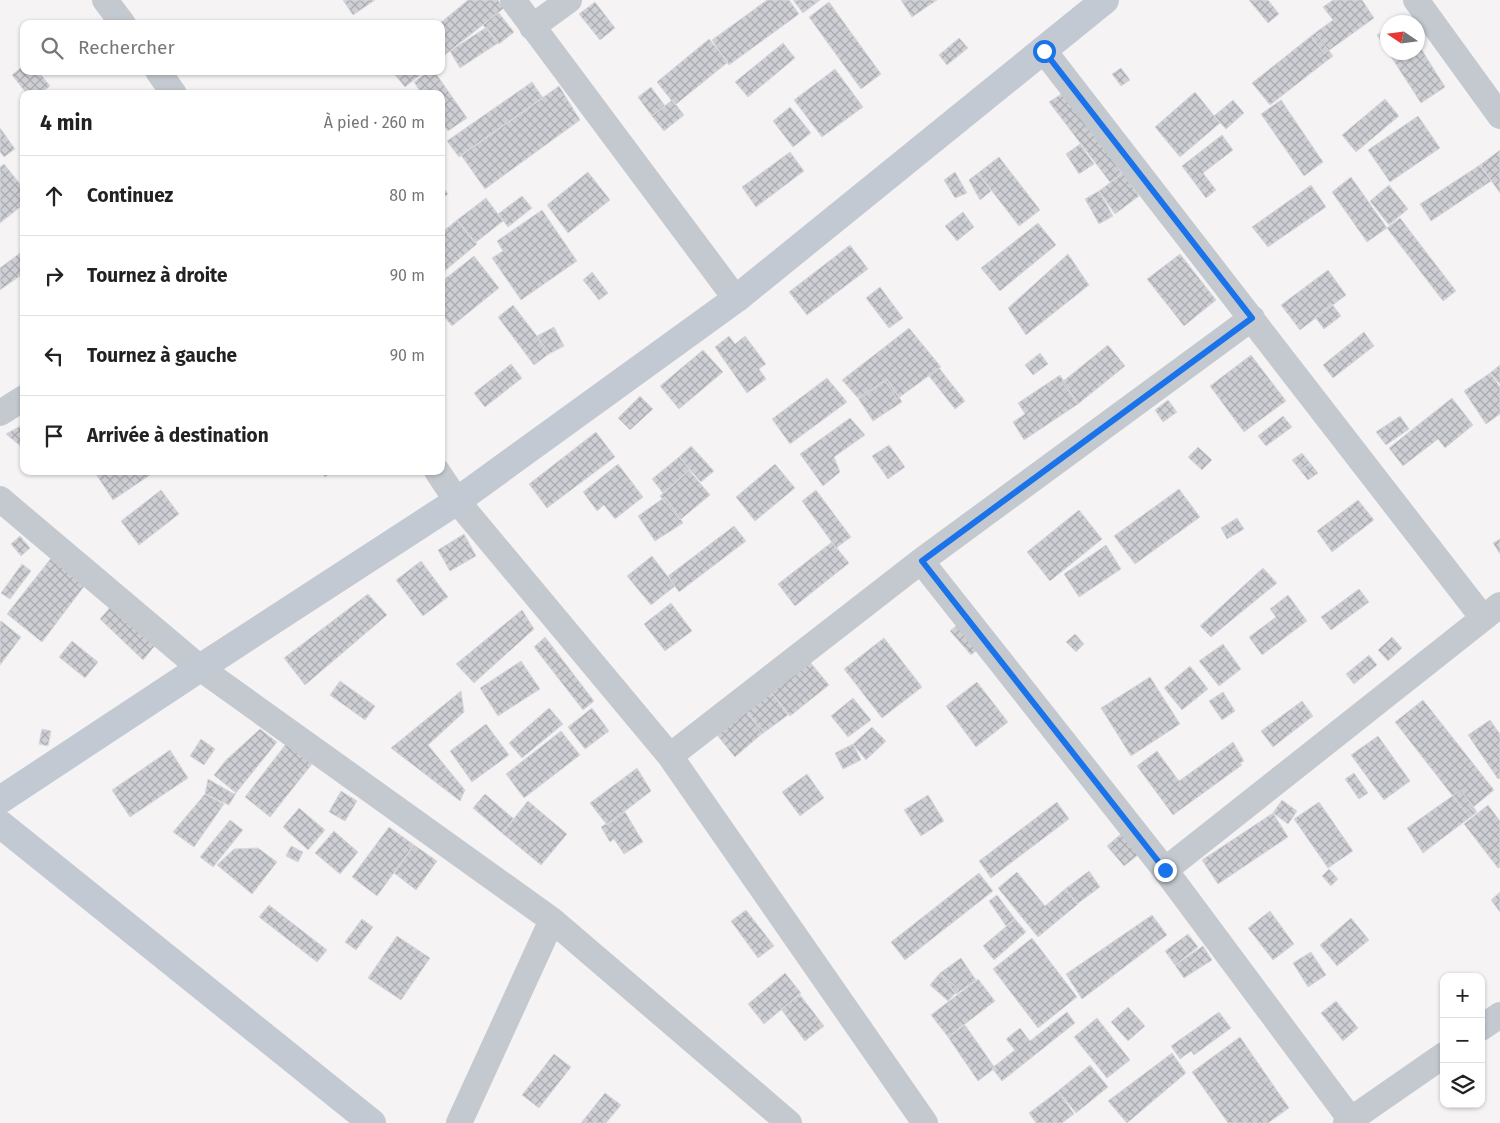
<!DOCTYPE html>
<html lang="fr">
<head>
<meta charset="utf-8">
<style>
  :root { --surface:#fff; --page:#f2f2f2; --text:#222; --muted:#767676; --line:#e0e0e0 }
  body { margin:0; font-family:"Fira Sans",sans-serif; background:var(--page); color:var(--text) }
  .controls { position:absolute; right:15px; bottom:15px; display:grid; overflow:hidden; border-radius:10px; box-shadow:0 1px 4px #0004 }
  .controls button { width:45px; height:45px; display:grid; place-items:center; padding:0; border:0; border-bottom:1px solid var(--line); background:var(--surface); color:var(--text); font:25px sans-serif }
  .compass { position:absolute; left:1380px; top:15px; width:45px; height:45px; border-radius:50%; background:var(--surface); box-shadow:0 1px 4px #0004; rotate:283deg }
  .stop { position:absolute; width:15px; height:15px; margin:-11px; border:4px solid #1a73e8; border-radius:50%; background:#fff }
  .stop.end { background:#1a73e8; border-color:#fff; box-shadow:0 1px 5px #0008 }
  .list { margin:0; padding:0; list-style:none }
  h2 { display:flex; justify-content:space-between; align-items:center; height:65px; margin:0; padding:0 20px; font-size:21px }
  h2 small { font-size:16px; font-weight:400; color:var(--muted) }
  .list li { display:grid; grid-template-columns:32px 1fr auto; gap:15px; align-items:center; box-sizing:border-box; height:80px; padding:0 20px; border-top:1px solid var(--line) }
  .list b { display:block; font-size:19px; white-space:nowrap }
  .list em { font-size:16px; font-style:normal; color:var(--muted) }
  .icon { flex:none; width:28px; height:28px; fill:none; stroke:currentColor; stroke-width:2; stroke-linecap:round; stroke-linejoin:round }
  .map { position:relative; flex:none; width:1500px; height:1123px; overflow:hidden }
  .search { position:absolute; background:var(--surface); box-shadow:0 1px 4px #0004; left:20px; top:20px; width:425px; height:55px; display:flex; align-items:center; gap:12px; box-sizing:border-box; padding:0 18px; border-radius:10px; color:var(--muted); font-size:19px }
  .panel { position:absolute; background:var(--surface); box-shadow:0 1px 4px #0004; left:20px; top:90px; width:425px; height:385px; border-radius:10px }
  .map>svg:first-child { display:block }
  .building { fill:url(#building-cross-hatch); stroke:#d8d9dd }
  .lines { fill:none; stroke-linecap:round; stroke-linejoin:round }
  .street { stroke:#c3c9cf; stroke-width:26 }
  .secondary { stroke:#c3c9d3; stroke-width:28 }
  .route { stroke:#1a73e8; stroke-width:6 }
</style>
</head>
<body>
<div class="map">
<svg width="1500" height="1123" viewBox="0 0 1500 1123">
  <defs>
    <pattern id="building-cross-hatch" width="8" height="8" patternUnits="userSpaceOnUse" patternTransform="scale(1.25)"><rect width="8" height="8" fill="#cdcfd4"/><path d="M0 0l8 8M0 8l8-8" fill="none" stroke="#a9abaf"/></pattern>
  </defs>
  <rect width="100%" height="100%" fill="#f5f3f3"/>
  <path class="building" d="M343,0H375L353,15Z
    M468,0H498L504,8L441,58V24H439Z
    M767,0H789L799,14L729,65L712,40Z
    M793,0H820L803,13Z
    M901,0H937L912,17Z
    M1249,0H1268L1279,14L1268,23Z
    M1333,0H1362L1374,18L1324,54L1311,36L1333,20L1323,7Z
    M595,2L615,28L600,40L579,14Z
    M829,2L881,74L861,89L809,17Z
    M498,12L514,32L499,44L483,25Z
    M487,27L498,43L460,68L450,51Z
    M1388,28V51L1377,35Z
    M1315,33L1333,56L1270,105L1252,83Z
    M959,38L968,48L947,65L939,55Z
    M709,39L728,62L675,105L657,82Z
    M783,43L795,58L748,97L735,82Z
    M1418,44L1445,87L1421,103L1388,52H1418Z
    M24,65V71H38L50,86L40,94H27L12,75Z
    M1121,68L1130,80L1121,86L1112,74Z
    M835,69L863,107L822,137L794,100Z
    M392,71H425L405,87Z
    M429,71H434L467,118L448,131L441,121V94H422L414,82Z
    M532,82L543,98L459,157L447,141Z
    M559,86L580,120L485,189L461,155Z
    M651,87L665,106L652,116L638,97Z
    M1066,91L1122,174L1110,182L1049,102Z
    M1195,92L1220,123L1180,157L1155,127Z
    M1385,99L1399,116L1356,152L1342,135Z
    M672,100L684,115L664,131L652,116Z
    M1233,100L1244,113L1226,129L1214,116Z
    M1281,100L1323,162L1304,176L1261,114Z
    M790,107L811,133L793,147L773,121Z
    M1418,116L1440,148L1390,182L1368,150Z
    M0,128L15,149L4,157L0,152Z
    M1222,135L1233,150L1203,173L1216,190L1206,198L1182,166Z
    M1080,144L1094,164L1079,174L1066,154Z
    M1500,150V193L1480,165Z
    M790,152L804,171L756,207L742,187Z
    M999,157L1040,210L1019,226L978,173Z
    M4,164L24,189V204L0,223V167Z
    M1480,165L1491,181L1431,221L1420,204Z
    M588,172L610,200L568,233L547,205Z
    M955,172L967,193L955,198L944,180Z
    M978,173L991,191L980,200L969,180Z
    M1123,173L1139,196L1115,214L1099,191Z
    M1351,177L1387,228L1367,242L1332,192Z
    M441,185L448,194L441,199Z
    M1311,185L1326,207L1268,247L1252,227Z
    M1389,185L1408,209L1389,225L1370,201Z
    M1099,191L1113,216L1099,224L1085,199Z
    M522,196L532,208L508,227L498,214Z
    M486,198L503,221L475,243L457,220Z
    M542,210L577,261L521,300L492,258L503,251L497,241Z
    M963,212L974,227L957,241L945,226Z
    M1400,218L1456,291L1443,301L1387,228Z
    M457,220L477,244L441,274V233Z
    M1038,223L1056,245L1000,291L981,268Z
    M850,245L868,269L807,315L789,292Z
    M24,250V273L0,290V268Z
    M1068,254L1089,285L1026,335L1008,308Z
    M1180,254L1216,300L1184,326L1147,279Z
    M474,256L499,288L452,326L441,313V282Z
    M1328,270L1346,295L1300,330L1281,305Z
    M592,272L608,293L599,300L583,280Z
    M880,287L903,318L889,328L866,298Z
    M1332,304L1341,316L1324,329L1315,317Z
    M513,305L550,353L534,365L498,317Z
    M554,327L564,346L547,355L537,336Z
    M909,328L941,367L897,399L885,381L861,398H858L842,380Z
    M1364,332L1374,346L1333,378L1323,365Z
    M729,336L735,344L745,336L766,364L759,369L766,379L747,393L715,347Z
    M1108,345L1125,366L1078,404L1062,382Z
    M703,350L723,372L679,409L660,386Z
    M1040,353L1048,364L1033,375L1025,365Z
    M1251,355L1286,401L1244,432L1210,386Z
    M511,364L522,378L485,407L474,393Z
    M1500,365V384L1490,373Z
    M939,368L965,401L955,409L929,376Z
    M1490,373L1500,387V414L1486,424L1464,391Z
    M1060,375L1078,404L1024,440L1013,422L1025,414L1018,403Z
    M827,378L847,402L790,444L772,419Z
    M887,379L902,402L873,421L858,398Z
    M640,396L653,409L630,430L618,418Z
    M1452,398L1473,425L1445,448L1438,439L1403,466L1389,448Z
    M1168,400L1177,412L1163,422L1155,410Z
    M1283,416L1292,427L1266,446L1258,436Z
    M1400,416L1409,429L1386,445L1376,432Z
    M850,418L865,435L834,457L840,472L823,486L800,454Z
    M24,424V449L6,434Z
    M596,432L615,457L547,508L529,484Z
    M889,445L905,467L888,479L872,456Z
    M691,446L714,471L701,482L679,457Z
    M1198,447L1212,460L1202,470L1188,457Z
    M1302,453L1310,463L1300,470L1292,460Z
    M679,457L690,470L663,493L652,479Z
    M1310,463L1318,473L1308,480L1300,470Z
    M618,464L643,497L615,519L604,505L597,511L583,492Z
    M775,464L795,488L755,521L736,497Z
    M689,470L710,495L680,520L660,496Z
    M94,471H156L113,500Z
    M321,471H333L325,477Z
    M1179,489L1200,517L1135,564L1114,536Z
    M161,490L179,514L139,545L121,521Z
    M816,490L851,537L836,548L802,501Z
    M665,497L683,523L655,541L638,516Z
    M1358,500L1374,520L1332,552L1317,531Z
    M1079,510L1102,539L1050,581L1027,552Z
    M1237,518L1244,529L1227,539L1221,528Z
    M734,526L746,541L679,592L668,576Z
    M464,534L476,556L450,571L438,550Z
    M20,536L30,548L21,556L11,544Z
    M1500,539V554L1493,543Z
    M832,542L849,563L795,606L778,584Z
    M1106,545L1121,569L1079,597L1064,574Z
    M652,556L675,586L651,605L627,576Z
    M52,557L85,585L42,642L7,614Z
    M421,561L448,597L423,616L396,580Z
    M22,564L31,571L10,599L1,593Z
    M1263,568L1277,583L1211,637L1200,626Z
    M1359,589L1369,602L1331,630L1321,617Z
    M368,594L387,615L305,685L284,658Z
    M1288,595L1307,621L1262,655L1249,637L1276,617L1270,609Z
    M671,603L692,631L665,651L644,624Z
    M112,605L158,642L143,660L100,619Z
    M522,610L534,629L474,683L456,664Z
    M1,621L21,637L0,665V622Z
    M962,621L982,646L971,655L950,631Z
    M1075,634L1084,644L1076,652L1066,642Z
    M545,637L594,701L583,710L534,647Z
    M1392,637L1402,648L1388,661L1378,650Z
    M884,638L922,687L882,718L844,669Z
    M72,641L98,662L85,678L59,657Z
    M1223,644L1241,669L1219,686L1199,661Z
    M1369,655L1377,665L1354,684L1346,674Z
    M521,661L540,689L498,716L480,688Z
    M810,662L829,685L790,716L771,692Z
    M1190,666L1208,689L1182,710L1164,688Z
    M1150,677L1180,724L1131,756L1101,708Z
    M340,681L375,706L365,720L330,695Z
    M977,682L1008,722L976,747L946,706Z
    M461,691L464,712L428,745L465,790L460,801L391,748Z
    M771,692L788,715L762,734L746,710Z
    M1223,692L1235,711L1222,720L1209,701Z
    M853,698L871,720L848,737L831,716Z
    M1423,700L1494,790L1466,813L1395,722Z
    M1302,701L1313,716L1273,747L1261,731Z
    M549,708L563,724L522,758L509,743Z
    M592,708L609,731L585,749L568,727Z
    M746,710L764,732L735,757L717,735Z
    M1490,720L1500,734V778L1498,779L1468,735Z
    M486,724L509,755L472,782L450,751Z
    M872,727L886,741L866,760L853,744Z
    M42,729L51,731L48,746L39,744Z
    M260,729L277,742L236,793L214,775L226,760Z
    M561,731L580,755L524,798L506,774Z
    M1378,736L1410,781L1384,800L1351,755Z
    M201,739L215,749L204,765L190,756Z
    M1233,742L1244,761L1240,763L1242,765L1173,815L1137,766L1157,751L1179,781Z
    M286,744L312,764L270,817L245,797Z
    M853,744L861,760L843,769L835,753Z
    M170,750L188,778L130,817L112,790Z
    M637,768L651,791L607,825L590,803Z
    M1354,773L1368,793L1359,799L1345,779Z
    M807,774L824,798L800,816L782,792Z
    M208,779L234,794L236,793L229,805L205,794Z
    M1461,790L1477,812L1423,853L1407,828Z
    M341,791L357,801L345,821L329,812Z
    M205,794L224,804L194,847L173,832Z
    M485,794L514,819L502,833L473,808Z
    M928,795L944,821L921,836L904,810Z
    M1282,800L1297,811L1288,824L1273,813Z
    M528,801L567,834L541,865L502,833Z
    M1057,802L1069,819L991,878L979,861Z
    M1319,802L1353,851L1328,868L1294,819Z
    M1488,805L1500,821V867L1498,868L1464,824Z
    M299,808L325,830L308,850L283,827Z
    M625,812L643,842L624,854L614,839L610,842L601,827Z
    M1273,813L1288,837L1218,884L1202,860Z
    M230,820L243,830L213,867L200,857Z
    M389,827L414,845L377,896L352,877Z
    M334,831L358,852L340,874L315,853Z
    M1121,834L1138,855L1124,866L1107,846Z
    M414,845L437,861L416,890L394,873Z
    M291,846L303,852L298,862L286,856Z
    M258,848L277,862L252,894L217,865L234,849Z
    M1329,869L1338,879L1331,886L1322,876Z
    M1089,871L1100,887L1077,904L1065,889Z
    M1017,872L1045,906L1065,889L1078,904L1038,937L998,888Z
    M979,873L993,891L905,960L891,942Z
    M1500,892V912L1491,900Z
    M997,895L1015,919L1006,926L989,901Z
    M269,905L327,950L317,962L259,917Z
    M746,910L774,946L758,958L731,921Z
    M1270,911L1294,944L1273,960L1248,928Z
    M1152,915L1167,935L1082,999L1066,974Z
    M1351,918L1369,940L1337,966L1320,945Z
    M362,919L373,927L356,950L345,942Z
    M1015,919L1026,932L994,960L983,946Z
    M1188,934L1198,947L1175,965L1165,951Z
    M397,936L430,958L401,1000L368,978Z
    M1032,938L1077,997L1038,1028L993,969Z
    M1203,946L1212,960L1184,978L1175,965Z
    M1311,952L1326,975L1308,987L1293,963Z
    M961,958L976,980L956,994L940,973Z
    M785,973L801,993L764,1024L748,1004Z
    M940,973L959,989L948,1001L930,985Z
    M978,979L995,1001L948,1037L931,1015Z
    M800,995L824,1026L805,1041L781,1009Z
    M1336,1001L1358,1028L1343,1041L1321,1013Z
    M1128,1007L1145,1026L1128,1041L1111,1022Z
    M1067,1012L1075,1023L1002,1081L992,1068L1015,1050L1006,1039L1020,1028L1030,1041Z
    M1219,1012L1231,1028L1194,1055L1191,1051L1180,1059L1171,1046Z
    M1097,1018L1130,1060L1107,1078L1074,1037Z
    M965,1025L995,1068L978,1081L948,1037Z
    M1240,1037L1289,1108L1268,1123H1228L1192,1072Z
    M1172,1053L1186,1073L1127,1123L1108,1101Z
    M554,1054L571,1067L539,1108L522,1095Z
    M1090,1065L1108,1087L1076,1113L1058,1091Z
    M1058,1091L1074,1114L1062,1123H1036L1029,1113Z
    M605,1093L621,1105L606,1123H581Z"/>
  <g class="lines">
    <path class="street" d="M105,0L123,24
      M513,0L736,299
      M1416,0L1500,116
      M532,27L569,0
      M1044,51L1483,618
      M158,71L174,94
      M0,413L24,398
      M437,471L457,501L670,756L925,1123
      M0,499L200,668L552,920L789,1123
      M921,561L1165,870L1351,1120
      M670,756L921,561L1252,318
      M1165,870L1500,605
      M1481,1028L1500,1015
      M459,1123L552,920
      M1346,1123L1444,1055"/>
    <path class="secondary" d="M0,800L200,668L457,501L736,299L1105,0
      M0,824L372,1123"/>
  </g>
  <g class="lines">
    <path class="route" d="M1044,51L1252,318L922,561L1165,870"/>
  </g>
</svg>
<div class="controls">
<button>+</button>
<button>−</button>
<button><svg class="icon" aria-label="layers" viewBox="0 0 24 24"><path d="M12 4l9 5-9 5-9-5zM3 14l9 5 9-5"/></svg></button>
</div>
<svg class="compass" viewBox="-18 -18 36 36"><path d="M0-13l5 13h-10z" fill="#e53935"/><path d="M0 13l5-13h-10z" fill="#767676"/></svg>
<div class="stop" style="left:1044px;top:51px"></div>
<div class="stop end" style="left:1165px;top:870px"></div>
<div class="search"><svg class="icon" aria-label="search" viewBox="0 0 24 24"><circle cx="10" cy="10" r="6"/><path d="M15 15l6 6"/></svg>Rechercher</div>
<section class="panel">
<h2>4 min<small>À pied · 260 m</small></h2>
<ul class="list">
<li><svg class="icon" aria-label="ahead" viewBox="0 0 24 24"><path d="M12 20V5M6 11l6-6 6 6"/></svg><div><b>Continuez</b></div><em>80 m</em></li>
<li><svg class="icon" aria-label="right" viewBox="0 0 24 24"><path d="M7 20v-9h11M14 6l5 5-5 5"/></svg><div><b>Tournez à droite</b></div><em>90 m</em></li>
<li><svg class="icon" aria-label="left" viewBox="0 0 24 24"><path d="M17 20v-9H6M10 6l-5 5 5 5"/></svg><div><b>Tournez à gauche</b></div><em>90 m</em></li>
<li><svg class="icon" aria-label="arrive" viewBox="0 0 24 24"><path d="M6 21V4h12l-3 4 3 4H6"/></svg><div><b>Arrivée à destination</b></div></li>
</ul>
</section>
</div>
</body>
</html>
